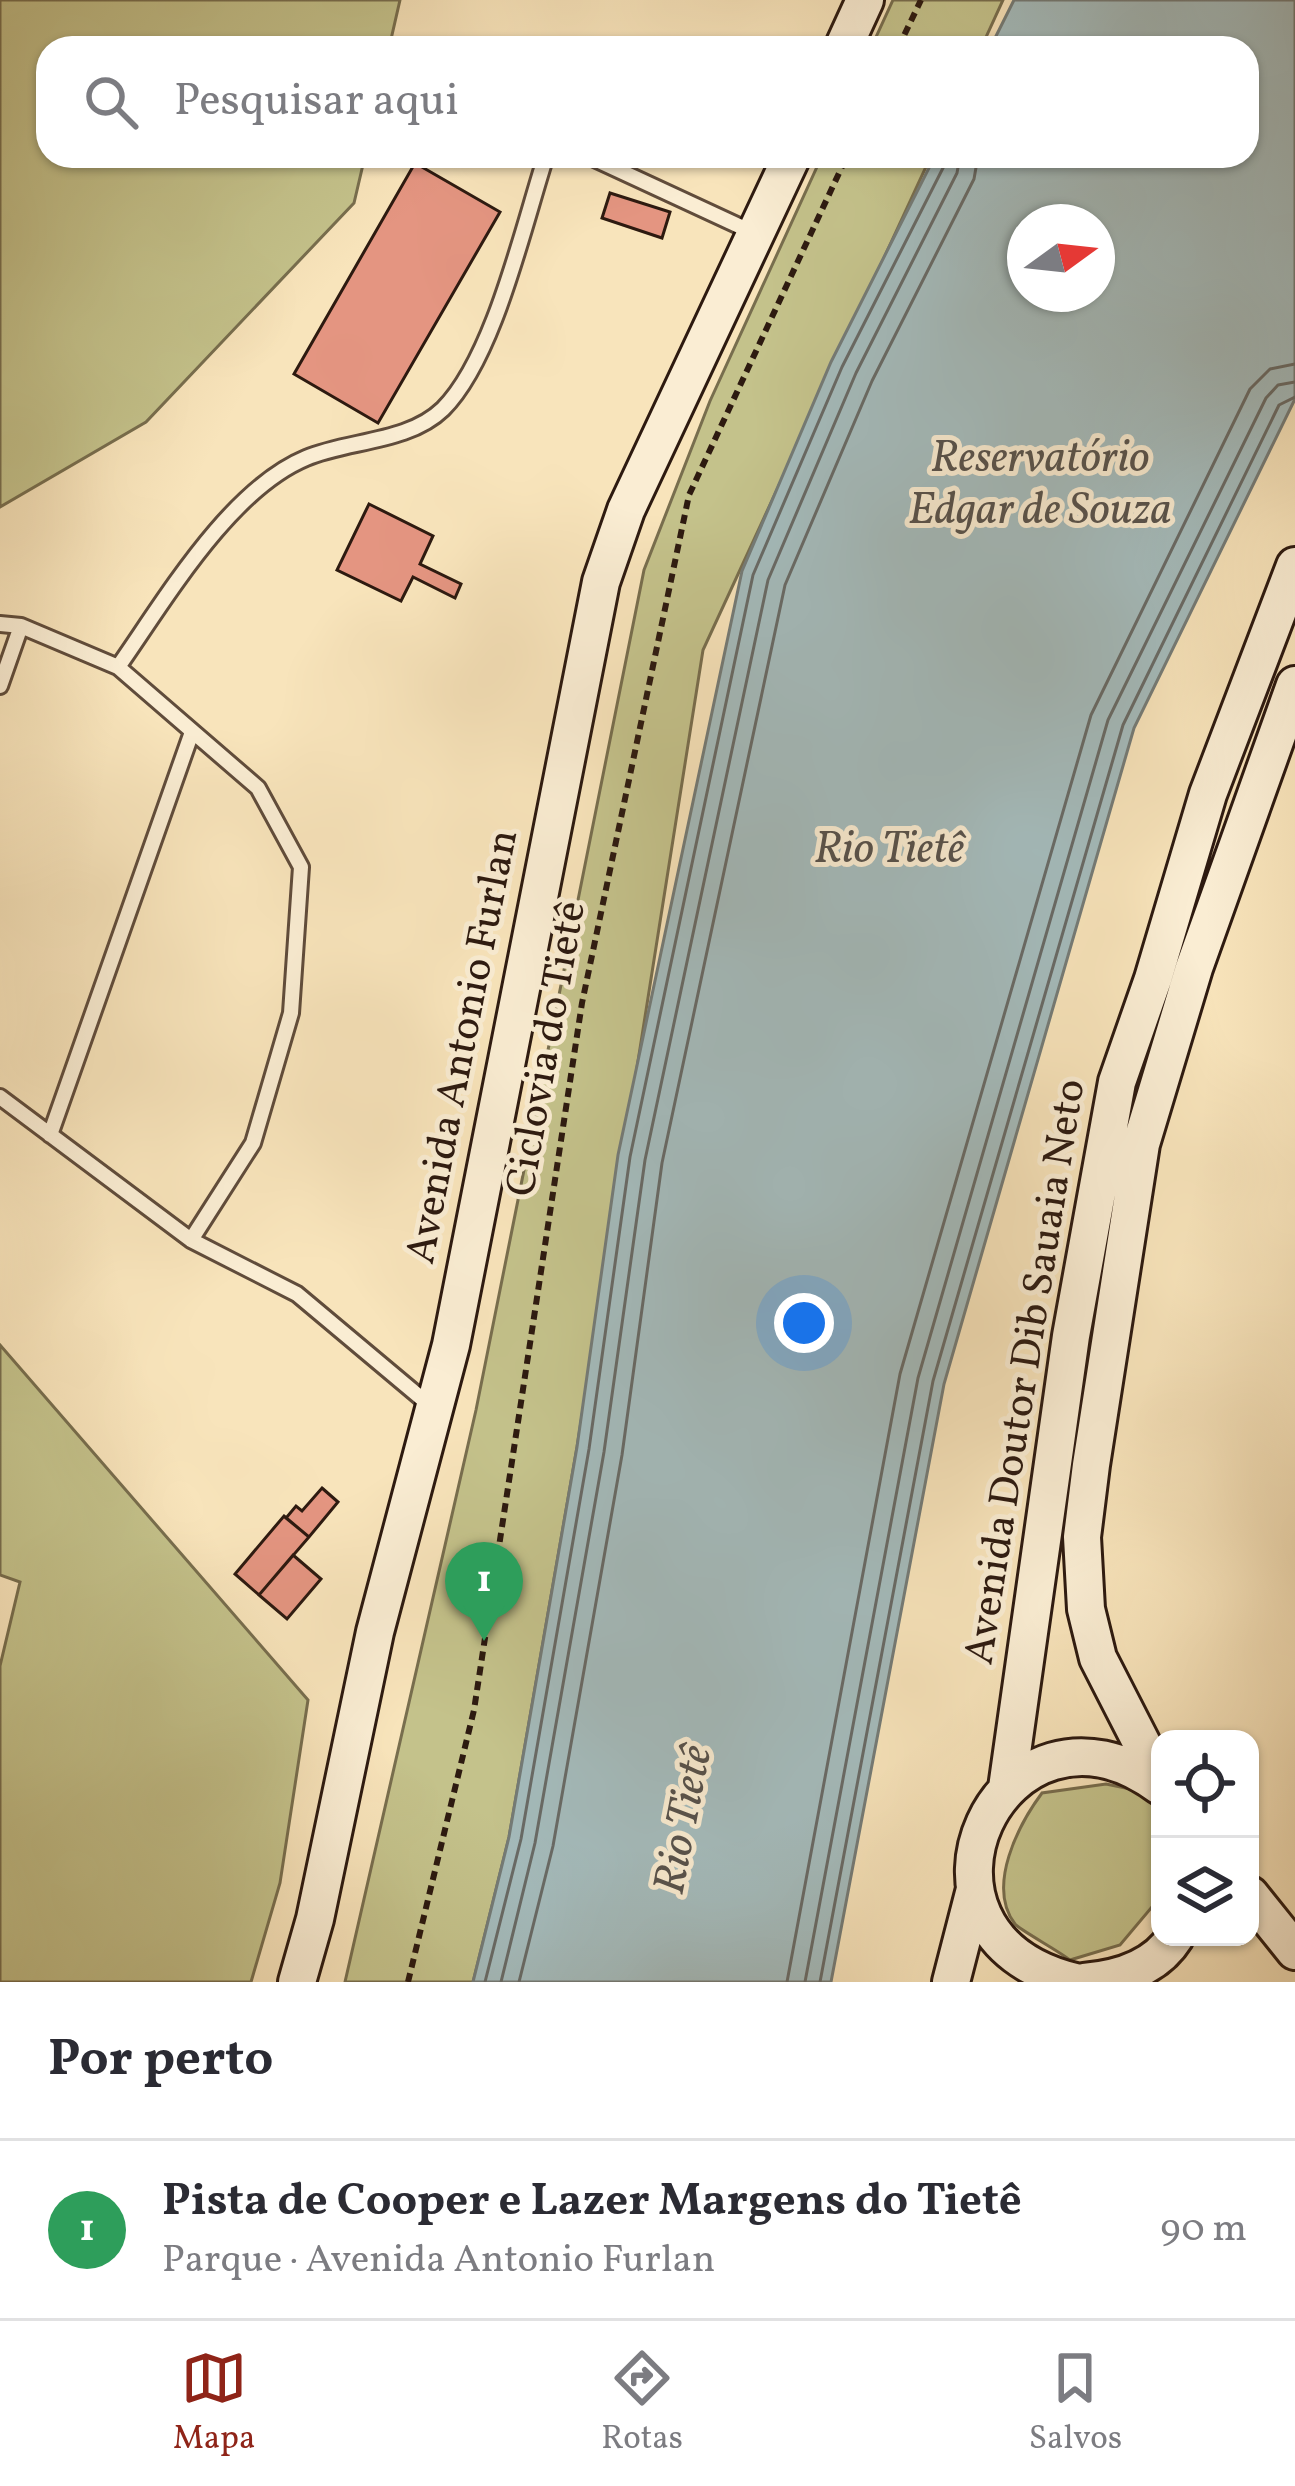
<!DOCTYPE html>
<html lang="pt">
<head>
<meta charset="utf-8">
<style>
  :root { --surface:#fff; --page:#f7f7f7; --text:#2b2b33; --muted:#7c7c81; --line:#e1e1e2; --accent:#8f2418 }
  body { margin:0; font-family:Vollkorn,serif; background:var(--page); color:var(--text) }
  .controls { position:absolute; right:36px; bottom:36px; display:grid; overflow:hidden; border-radius:24px; box-shadow:0 3px 9px #0004 }
  .controls button { width:108px; height:108px; display:grid; place-items:center; padding:0; border:0; border-bottom:3px solid var(--line); background:var(--surface); color:var(--text); font:60px sans-serif }
  .compass { position:absolute; left:1007px; top:204px; width:108px; height:108px; border-radius:50%; background:var(--surface); box-shadow:0 3px 9px #0004; rotate:75deg }
  .you { position:absolute; left:804px; top:1323px; width:42px; height:42px; margin:-30px; border:9px solid #fff; border-radius:50%; background:#1a73e8; box-shadow:0 0 0 18px #1a73e833 }
  .badge { display:grid; place-items:center; width:78px; height:78px; border-radius:50%; background:var(--accent); color:#fff; font-size:39px; font-weight:700 }
  .pin { position:absolute; translate:-50% -99px; filter:drop-shadow(0 3px 6px #0008) }
  .pin::after { content:''; position:absolute; top:63px; width:42px; height:36px; background:inherit; clip-path:polygon(0 0,100% 0,50% 100%) }
  .list { margin:0; padding:0; list-style:none }
  h2 { display:flex; justify-content:space-between; align-items:center; height:156px; margin:0; padding:0 48px; font-size:51px }
  h2 small { font-size:39px; font-weight:400; color:var(--muted) }
  .list li { display:grid; grid-template-columns:78px 1fr auto; gap:36px; align-items:center; box-sizing:border-box; height:180px; padding:0 48px; border-top:3px solid var(--line) }
  .list b { display:block; font-size:45px; white-space:nowrap }
  .list p { margin:0; font-size:39px; white-space:nowrap; color:var(--muted) }
  .list em { font-size:39px; font-style:normal; color:var(--muted) }
  .icon { flex:none; width:66px; height:66px; fill:none; stroke:currentColor; stroke-width:2; stroke-linecap:round; stroke-linejoin:round }
  .map { position:relative; flex:none; width:1295px; height:1982px; overflow:hidden }
  .search { position:absolute; background:var(--surface); box-shadow:0 3px 9px #0004; left:36px; right:36px; top:36px; height:132px; display:flex; align-items:center; gap:30px; box-sizing:border-box; padding:0 42px; border-radius:36px; color:var(--muted); font-size:45px }
  .sheet { height:336px; background:var(--surface) }
  nav { display:flex; justify-content:space-around; align-items:center; box-sizing:border-box; height:168px; border-top:3px solid var(--line); background:var(--surface); font-size:33px; color:var(--muted) }
  nav a { display:grid; justify-items:center; gap:6px }
  nav .on { color:var(--accent) }
  .map>svg:first-child { display:block }
  .green { fill:#c4c28b; stroke:#786e4e; stroke-width:3 }
  .water { fill:#a4bbbc; stroke:#747b77; stroke-width:3; fill-rule:evenodd }
  .lines { fill:none; stroke-linecap:round; stroke-linejoin:round }
  .shore { stroke:#686a66; stroke-width:3 }
  .building { fill:#e49581; stroke:#2d1a10; stroke-width:3 }
  .lane-casing { stroke:#604c3b; stroke-width:20 }
  .secondary-casing { stroke:#2d1a10; stroke-width:42 }
  .path { stroke:#2d1a10; stroke-width:6; stroke-dasharray:9 6; stroke-linecap:butt }
  .lane { stroke:#faedd3; stroke-width:14 }
  .secondary { stroke:#faedd3; stroke-width:36 }
  .labels { text-anchor:middle; dominant-baseline:central; stroke-width:10; stroke-linejoin:round; paint-order:stroke }
  .street-label { font-size:42px; fill:#2d1a10; stroke:#faedd3 }
  .water-label { font-size:45px; font-style:italic; fill:#57524c; stroke:#faedd3 }
</style>
</head>
<body>
<div class="map">
<svg width="1295" height="1982" viewBox="0 0 1295 1982">
  <rect width="100%" height="100%" fill="#f8e4bb"/>
  <filter id="stains"><feTurbulence type="fractalNoise" baseFrequency=".00167" numOctaves="4"/><feColorMatrix values="0 0 0 0 .2 0 0 0 0 .09 0 0 0 0 .02 0 0 0 .5 -.17"/></filter>
  <radialGradient id="worn" r=".72"><stop offset=".6" stop-color="#630" stop-opacity="0"/><stop offset="1" stop-color="#630" stop-opacity=".3"/></radialGradient>
  <path class="green" d="M0,0H400L389,48H48V156H365L354,203L146,422L0,507Z
    M893,0H1003L981,48H871Z
    M822,156H931L703,650L577,1447L509,1837L473,1982H345L476,1410L644,570L710,401Z
    M0,1345L308,1700L280,1883L251,1982H0V1666L20,1582L0,1575Z
    M1106,1784L1145,1792L1160,1817L1157,1901L1120,1945L1070,1960C1059,1951 1020,1930 1015,1924C986,1886 1019,1824 1042,1793Z"/>
  <path class="water" d="M1014,0H1295V399L1134,728L944,1384L831,1982H473L509,1837L577,1447L618,1155L742,571L831,362L935,156H1247V48H990ZM1025,222H1097V294H1025Z"/>
  <g class="lines">
    <path class="shore" d="M485,1982L521,1839L589,1449L630,1157L753,575L842,367L944,166L945,156
      M501,1982L535,1843L604,1452L645,1160L768,580L856,373L957,173L960,156
      M519,1982L553,1846L622,1455L662,1163L785,585L872,381L974,179L978,156
      M787,1982L900,1374L1091,715L1250,389L1270,369L1295,364
      M805,1982L918,1378L1108,720L1266,398L1278,385L1295,382
      M820,1982L933,1381L1123,725L1279,405L1295,397"/>
  </g>
  <path class="building" d="M415,163L500,212L378,423L294,374Z
    M610,193L670,212L662,238L602,218Z
    M369,504L433,536L420,564L461,584L455,598L413,577L401,601L337,570Z
    M322,1488L338,1502L309,1537L286,1518L296,1506L302,1511Z
    M284,1516L309,1537L259,1595L235,1574Z
    M293,1555L321,1579L287,1619L259,1595Z"/>
  <g class="lines">
    <defs>
      <path id="lane" d="M588,156L752,232
        M0,624L21,626L118,667C165,600 229,490 306,458C348,440 408,443 443,409C494,358 523,227 546,156
        M118,667L258,788L301,867L291,1013L253,1143L191,1240
        M0,686L21,626
        M0,1097L191,1240L297,1294L433,1408
        M50,1135L192,732"/>
      <path id="secondary" d="M843,48L865,0
        M1160,1779L1098,1658L1086,1609L1082,1537L1091,1465L1141,1144L1194,968L1295,685
        M1007,1788L1071,1336L1117,1082L1153,979L1208,794L1295,566
        M1250,1895L1295,1951
        M297,1982L315,1919L375,1632L451,1345L601,582L626,510L792,156
        M951,1982L975,1889
        M1075,1982C878,1934 1003,1671 1160,1786
        M1084,1982C1118,1979 1155,1969 1175,1937"/>
    </defs>
    <use href="#lane" class="lane-casing"/>
    <use href="#secondary" class="secondary-casing"/>
    <path class="path" d="M898,48L921,0
      M408,1982L474,1710L582,1003L689,495L847,156"/>
    <use href="#lane" class="lane"/>
    <use href="#secondary" class="secondary"/>
  </g>
  <g class="labels">
    <g class="street-label">
      <text transform="translate(464 1047) rotate(-79)">Avenida Antonio Furlan</text>
      <text transform="translate(548 1049) rotate(-80)">Ciclovia do Tietê</text>
      <text transform="translate(1027 1372) rotate(-81)">Avenida Doutor Dib Sauaia Neto</text>
    </g>
    <g class="water-label">
      <text x="1040" y="459">Reservatório<tspan x="1040" dy="52">Edgar de Souza</tspan></text>
      <text x="889" y="850">Rio Tietê</text>
      <text transform="translate(685 1820) rotate(-79)">Rio Tietê</text>
    </g>
  </g>
  <rect width="100%" height="100%" filter="url(#stains)"/>
  <rect width="100%" height="100%" fill="url(#worn)"/>
</svg>
<div class="controls">
<button><svg class="icon" aria-label="locate" viewBox="0 0 24 24"><circle cx="12" cy="12" r="6"/><path d="M12 2v4M12 18v4M2 12h4M18 12h4"/></svg></button>
<button><svg class="icon" aria-label="layers" viewBox="0 0 24 24"><path d="M12 4l9 5-9 5-9-5zM3 14l9 5 9-5"/></svg></button>
</div>
<svg class="compass" viewBox="-18 -18 36 36"><path d="M0-13l5 13h-10z" fill="#e53935"/><path d="M0 13l5-13h-10z" fill="#7c7c81"/></svg>
<div class="you"></div>
<div class="pin badge" style="left:484px;top:1641px;background:#2e9e5b">1</div>
<div class="search"><svg class="icon" aria-label="search" viewBox="0 0 24 24"><circle cx="10" cy="10" r="6"/><path d="M15 15l6 6"/></svg>Pesquisar aqui</div>
</div>
<section class="sheet">
<h2>Por perto<small></small></h2>
<ul class="list">
<li><span class="badge" style="background:#2e9e5b">1</span><div><b>Pista de Cooper e Lazer Margens do Tietê</b><p>Parque · Avenida Antonio Furlan</p></div><em>90 m</em></li>
</ul>
</section>
<nav>
<a class="on"><svg class="icon" aria-label="map" viewBox="0 0 24 24"><path d="M3 6l6-2 6 2 6-2v14l-6 2-6-2-6 2zM9 4v14M15 6v14"/></svg>Mapa</a>
<a><svg class="icon" aria-label="directions" viewBox="0 0 24 24"><path d="M12 3l9 9-9 9-9-9zM9 14v-3h6M13 9l2 2-2 2"/></svg>Rotas</a>
<a><svg class="icon" aria-label="saved" viewBox="0 0 24 24"><path d="M7 4h10v16l-5-4-5 4z"/></svg>Salvos</a>
</nav>
</body>
</html>
